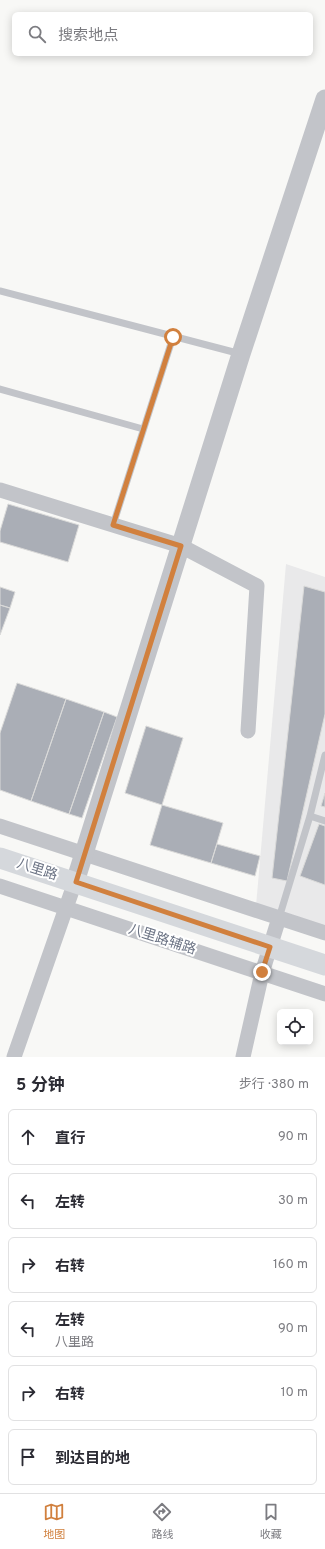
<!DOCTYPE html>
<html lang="zh">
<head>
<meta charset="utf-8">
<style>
  :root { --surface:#fff; --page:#f7f7f7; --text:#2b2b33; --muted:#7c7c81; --line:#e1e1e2; --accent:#d1803e }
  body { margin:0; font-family:Overpass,"Noto Sans SC",sans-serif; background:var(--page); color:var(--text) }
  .controls { position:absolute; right:12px; bottom:12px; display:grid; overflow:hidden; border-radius:6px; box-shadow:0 2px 10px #0003 }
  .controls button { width:36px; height:36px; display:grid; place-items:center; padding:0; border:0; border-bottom:1px solid var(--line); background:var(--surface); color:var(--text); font:20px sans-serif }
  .stop { position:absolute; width:12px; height:12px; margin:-9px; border:3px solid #d1803e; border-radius:50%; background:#fff }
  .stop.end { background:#d1803e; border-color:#fff; box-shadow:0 1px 4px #0008 }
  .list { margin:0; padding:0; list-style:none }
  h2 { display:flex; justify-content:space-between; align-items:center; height:52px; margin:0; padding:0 16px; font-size:17px }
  h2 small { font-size:13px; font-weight:400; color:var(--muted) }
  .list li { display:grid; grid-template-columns:26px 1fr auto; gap:12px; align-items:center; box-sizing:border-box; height:56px; margin:0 8px 8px; padding:0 8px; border:1px solid var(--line); border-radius:6px }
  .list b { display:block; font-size:15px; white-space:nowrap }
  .list p { margin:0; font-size:13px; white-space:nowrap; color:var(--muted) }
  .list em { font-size:13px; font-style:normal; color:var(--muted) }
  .icon { flex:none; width:22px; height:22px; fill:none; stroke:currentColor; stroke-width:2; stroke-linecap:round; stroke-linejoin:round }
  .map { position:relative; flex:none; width:325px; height:1057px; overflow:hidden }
  .search { position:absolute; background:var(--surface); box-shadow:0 2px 10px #0003; left:12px; right:12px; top:12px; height:44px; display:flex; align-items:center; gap:10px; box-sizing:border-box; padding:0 14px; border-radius:6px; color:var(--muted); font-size:15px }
  .sheet { height:436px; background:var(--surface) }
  nav { display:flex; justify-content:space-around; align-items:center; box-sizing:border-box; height:56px; border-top:1px solid var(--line); background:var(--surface); font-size:11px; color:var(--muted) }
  nav a { display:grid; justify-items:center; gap:2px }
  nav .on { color:var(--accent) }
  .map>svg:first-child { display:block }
  .built { fill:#e9e9ea }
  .building { fill:#aaaeb6; stroke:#dadad9 }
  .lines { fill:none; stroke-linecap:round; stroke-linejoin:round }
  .service { stroke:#c2c4c9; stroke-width:7 }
  .minor { stroke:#c2c4c9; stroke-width:15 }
  .tertiary { stroke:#c2c4c9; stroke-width:19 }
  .secondary { stroke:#d5d8dc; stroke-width:21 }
  .route { stroke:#d1803e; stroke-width:5 }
  .labels { text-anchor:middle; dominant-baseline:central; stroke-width:4; stroke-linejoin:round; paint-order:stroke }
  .street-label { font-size:14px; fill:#6b7384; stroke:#fff }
</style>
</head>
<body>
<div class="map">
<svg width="325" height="1057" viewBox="0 0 325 1057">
  <rect width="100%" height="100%" fill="#f8f8f6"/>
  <path class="built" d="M286,564L325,577V927L256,906Z"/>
  <path class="building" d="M8,504L79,525L68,562L0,542V531Z
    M304,586L325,592V714L287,881L272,878Z
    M0,587L15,592L10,608L0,605Z
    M0,605L10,608L0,635Z
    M17,683L66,699L31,801L0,790V733Z
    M66,699L104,712L69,814L31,801Z
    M104,712L117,717L82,818L69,814Z
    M146,726L183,738L162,805L125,793Z
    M325,793V807L321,806Z
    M162,805L223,823L211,863L150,845Z
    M319,824L325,826V885L300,876Z
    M217,844L260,856L255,876L211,863Z"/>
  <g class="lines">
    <path class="service" d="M0,291L241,354
      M0,389L143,429
      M113,525L173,337
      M310,816L325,821
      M279,918L310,816L325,755"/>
    <path class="minor" d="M0,490L181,546L257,586L248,731
      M0,826L325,933
      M0,886L325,994
      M14,1057L75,882
      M243,1057L262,973L279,918"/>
    <path class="tertiary" d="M75,882L241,354L325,99"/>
    <path class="secondary" d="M0,858L325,965"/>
  </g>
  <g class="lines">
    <path class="route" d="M173,337L113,525L181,546L76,882L270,947L262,972"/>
  </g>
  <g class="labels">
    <g class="street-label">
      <text transform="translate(37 870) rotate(18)">八里路</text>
      <text transform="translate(162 940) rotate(18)">八里路辅路</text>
    </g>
  </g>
</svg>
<div class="controls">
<button><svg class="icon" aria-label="locate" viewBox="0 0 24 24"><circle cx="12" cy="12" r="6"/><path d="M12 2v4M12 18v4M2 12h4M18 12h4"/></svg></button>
</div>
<div class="stop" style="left:173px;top:337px"></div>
<div class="stop end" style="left:262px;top:972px"></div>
<div class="search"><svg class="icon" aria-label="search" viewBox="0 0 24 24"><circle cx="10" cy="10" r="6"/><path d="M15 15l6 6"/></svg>搜索地点</div>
</div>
<section class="sheet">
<h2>5 分钟<small>步行 · 380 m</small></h2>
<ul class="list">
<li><svg class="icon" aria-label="ahead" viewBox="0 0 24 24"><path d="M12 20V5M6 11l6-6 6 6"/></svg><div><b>直行</b></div><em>90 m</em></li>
<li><svg class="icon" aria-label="left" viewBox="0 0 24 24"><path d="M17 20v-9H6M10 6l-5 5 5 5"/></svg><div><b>左转</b></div><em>30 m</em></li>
<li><svg class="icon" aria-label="right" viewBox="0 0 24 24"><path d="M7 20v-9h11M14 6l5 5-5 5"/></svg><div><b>右转</b></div><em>160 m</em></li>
<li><svg class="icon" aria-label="left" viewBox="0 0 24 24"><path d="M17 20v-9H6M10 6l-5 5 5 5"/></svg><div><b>左转</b><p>八里路</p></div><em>90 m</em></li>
<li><svg class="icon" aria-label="right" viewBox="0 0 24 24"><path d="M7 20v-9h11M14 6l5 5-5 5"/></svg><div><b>右转</b></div><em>10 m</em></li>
<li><svg class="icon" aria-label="arrive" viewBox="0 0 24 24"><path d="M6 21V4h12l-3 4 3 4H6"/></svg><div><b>到达目的地</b></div></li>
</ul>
</section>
<nav>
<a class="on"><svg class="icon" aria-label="map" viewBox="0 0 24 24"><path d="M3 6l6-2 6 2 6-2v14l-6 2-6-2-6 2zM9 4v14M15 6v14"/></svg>地图</a>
<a><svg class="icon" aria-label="directions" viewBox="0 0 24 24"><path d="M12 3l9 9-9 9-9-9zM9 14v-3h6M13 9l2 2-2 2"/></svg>路线</a>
<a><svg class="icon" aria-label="saved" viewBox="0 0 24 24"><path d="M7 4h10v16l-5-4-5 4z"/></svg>收藏</a>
</nav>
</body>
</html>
